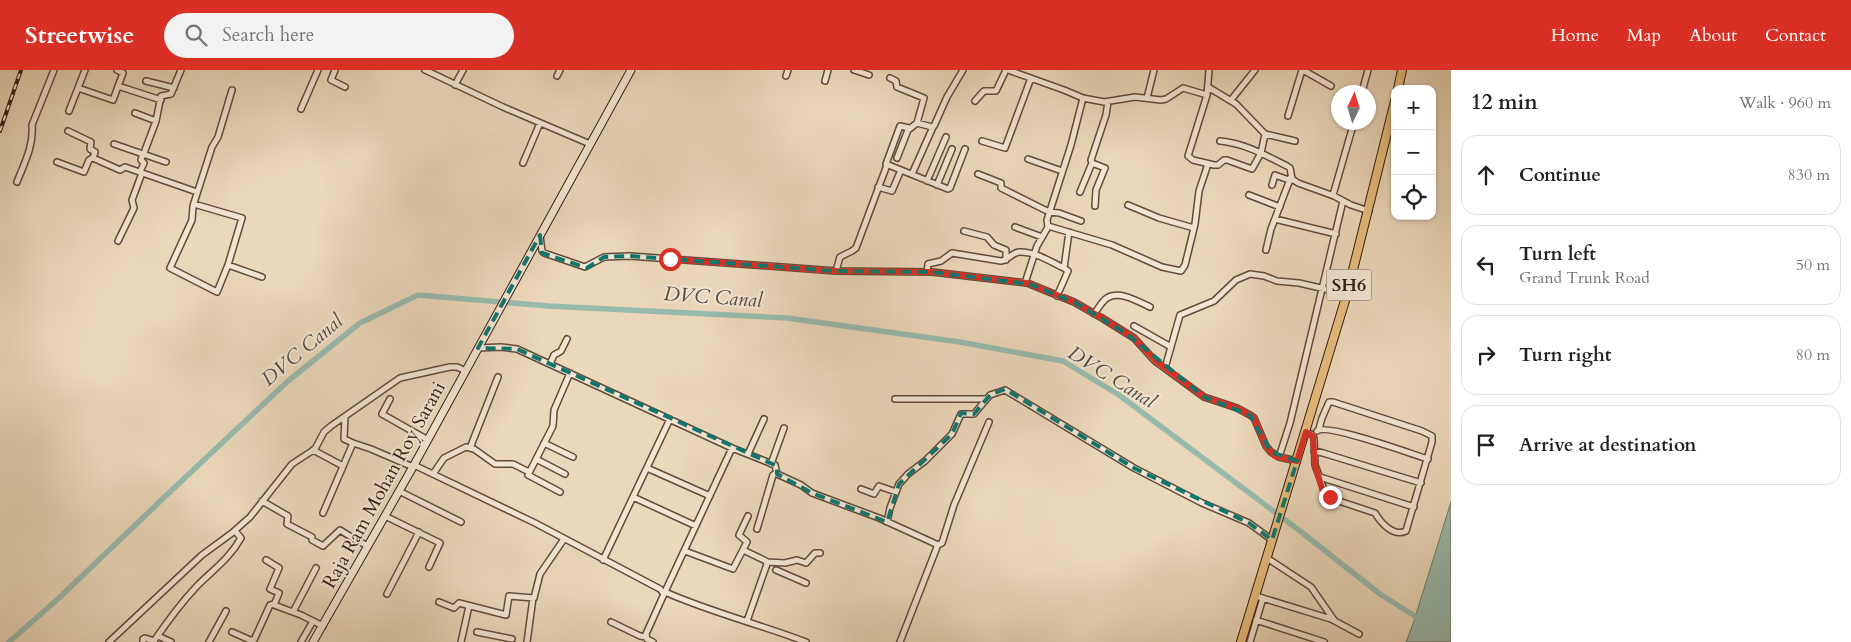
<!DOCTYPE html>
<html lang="en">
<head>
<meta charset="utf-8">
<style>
  :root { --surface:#fff; --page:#f2f2f2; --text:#202124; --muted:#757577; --line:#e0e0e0; --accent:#d93025 }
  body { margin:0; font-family:Cardo,serif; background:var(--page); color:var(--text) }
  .controls { position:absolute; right:15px; top:15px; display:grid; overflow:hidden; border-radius:10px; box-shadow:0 1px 4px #0004 }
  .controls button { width:45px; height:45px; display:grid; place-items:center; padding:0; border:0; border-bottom:1px solid var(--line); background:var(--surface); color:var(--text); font:25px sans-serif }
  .compass { position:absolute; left:1331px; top:15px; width:45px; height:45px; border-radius:50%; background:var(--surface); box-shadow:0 1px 4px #0004; rotate:4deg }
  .stop { position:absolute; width:15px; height:15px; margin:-11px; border:4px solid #d93025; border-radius:50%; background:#fff }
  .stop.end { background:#d93025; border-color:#fff; box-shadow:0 1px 5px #0008 }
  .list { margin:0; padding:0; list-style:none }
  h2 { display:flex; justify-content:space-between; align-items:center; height:65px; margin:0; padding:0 20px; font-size:21px }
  h2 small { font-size:16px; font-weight:400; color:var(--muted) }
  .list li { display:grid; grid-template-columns:32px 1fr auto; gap:15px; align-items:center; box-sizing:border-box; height:80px; margin:0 10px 10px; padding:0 10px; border:1px solid var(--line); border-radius:15px }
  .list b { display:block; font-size:19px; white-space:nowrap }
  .list p { margin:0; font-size:16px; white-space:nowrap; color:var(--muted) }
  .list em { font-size:16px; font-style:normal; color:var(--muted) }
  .icon { flex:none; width:28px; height:28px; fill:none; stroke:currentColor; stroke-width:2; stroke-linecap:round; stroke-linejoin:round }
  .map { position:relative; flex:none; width:1451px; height:572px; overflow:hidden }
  header { display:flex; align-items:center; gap:30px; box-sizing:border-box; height:70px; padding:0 25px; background:var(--accent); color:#fff }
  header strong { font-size:24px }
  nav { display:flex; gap:28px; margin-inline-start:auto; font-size:18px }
  .search { width:350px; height:45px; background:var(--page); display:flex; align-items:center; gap:12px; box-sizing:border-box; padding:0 18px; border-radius:28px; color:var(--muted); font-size:19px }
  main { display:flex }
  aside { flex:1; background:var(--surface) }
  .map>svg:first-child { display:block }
  .water { fill:#98baad; stroke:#707b6f }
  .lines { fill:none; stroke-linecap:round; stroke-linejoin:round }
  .canal { stroke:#98baad; stroke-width:5.5 }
  .street-casing { stroke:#624b3b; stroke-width:8 }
  .secondary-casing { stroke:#341c11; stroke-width:9 }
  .primary-casing { stroke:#341c11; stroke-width:10 }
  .street { stroke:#f2e5d2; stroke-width:5 }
  .secondary { stroke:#f2e5d2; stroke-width:7 }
  .primary { stroke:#e6bc7d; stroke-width:8 }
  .rail-casing { stroke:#341c11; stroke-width:4 }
  .rail { stroke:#f2e5d2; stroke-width:2; stroke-dasharray:5.5; stroke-linecap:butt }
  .route { stroke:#d93025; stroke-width:6 }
  .marked { fill:none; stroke:#0f766e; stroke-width:4; stroke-dasharray:10 6; stroke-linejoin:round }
  .labels { text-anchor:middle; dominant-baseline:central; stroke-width:4; stroke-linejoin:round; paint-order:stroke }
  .shield { fill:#f2e5d2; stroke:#6d584b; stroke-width:1 }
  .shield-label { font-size:18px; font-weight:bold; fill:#341c11 }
  .street-label { font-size:19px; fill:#341c11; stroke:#f2e5d2 }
  .water-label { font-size:20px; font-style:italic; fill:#524b40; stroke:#f2e5d2 }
</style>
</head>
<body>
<header>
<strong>Streetwise</strong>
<div class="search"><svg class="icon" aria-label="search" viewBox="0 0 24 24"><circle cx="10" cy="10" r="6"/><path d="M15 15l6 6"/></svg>Search here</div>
<nav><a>Home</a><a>Map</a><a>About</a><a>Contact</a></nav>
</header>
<main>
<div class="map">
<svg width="1451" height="572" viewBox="0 0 1451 572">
  <rect width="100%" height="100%" fill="#ebd7ba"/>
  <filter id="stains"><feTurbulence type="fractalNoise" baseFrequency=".004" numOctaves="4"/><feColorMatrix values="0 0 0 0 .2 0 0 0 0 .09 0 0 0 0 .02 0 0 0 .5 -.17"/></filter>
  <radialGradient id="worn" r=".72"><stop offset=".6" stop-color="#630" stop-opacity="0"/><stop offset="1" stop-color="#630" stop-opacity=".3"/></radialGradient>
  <path class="water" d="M1451,432V572H1406L1413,554Z"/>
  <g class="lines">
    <path class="canal" d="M9,572L59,528L173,419L288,311L360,253L418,225L548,236L787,248L960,272L1063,291L1119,325L1300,461L1380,524L1421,550"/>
    <defs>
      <path id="street" d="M335,0L331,10L345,17
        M425,0L503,37L590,74
        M854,0L869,5
        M1008,0L1064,20L1083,28L1104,32L1135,27L1161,30L1166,29L1183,18L1207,25
        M1303,0L1331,16
        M557,6L560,0
        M786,6L788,0
        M890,8L896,11L897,17L924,28L917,53
        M146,11L174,18
        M825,11L828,0
        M455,15L463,0
        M118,16L161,30
        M1208,17L1236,34L1265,64L1261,83L1252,99L1227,90H1224L1218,95H1214L1193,90L1188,86L1207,25L1209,0
        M78,18L113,30L123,3L117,0
        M1362,22L1368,0
        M1147,28L1154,0
        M1231,30L1255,0
        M975,31L984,21H996L1006,0
        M301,39L318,0
        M69,41L85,0
        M135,43L156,51
        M1288,46L1302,0
        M909,58L900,56L886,94L948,119L950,118L965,79
        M68,61L91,72L90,79L95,82L93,88L120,100L125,97L197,122
        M1265,64L1295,71
        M982,71L1005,78L1031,8
        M1220,71C1244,73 1265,85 1287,96L1290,98L1292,109L1298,113L1334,126L1351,135L1369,141
        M114,74L166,92
        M144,83L156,51L161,26L171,24L181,0
        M897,88L908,60L917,53L932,57L934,56L947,27L963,0
        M1028,89L1062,101
        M57,92L84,102L89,90L92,88
        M523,93L540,53
        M140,102L144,93L141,90L143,83
        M912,104L933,57
        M978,104L1001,113V118L1049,142L1059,143L1081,151
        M927,111L946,67
        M17,112C24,94 34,75 32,55L54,0
        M937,115L952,79
        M1272,115L1275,105L1289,110L1291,107
        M878,117L892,121L901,100
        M1080,122L1092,93
        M1249,125L1280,137
        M1333,125L1354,52
        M194,134L242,148L228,195L262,207
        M1128,135L1159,148L1194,158
        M1095,136L1096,120L1105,98L1092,93L1091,90L1106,45L1108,32
        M1275,149L1336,164
        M1048,156L1112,175L1162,197L1181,201L1185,195L1195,154L1199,121L1208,94
        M1015,157L1042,167
        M964,161L987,167L994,175L1006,180V190
        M540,166L542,181L544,183L585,197L604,187L630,186L836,201L932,202L1027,213L1074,232L1102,248L1134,268L1155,291L1204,327L1237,338L1250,345L1254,348L1266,376L1271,382L1279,387L1297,391
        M118,171L134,138L132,130L142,103
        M1266,180L1271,159L1289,112L1292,109
        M228,195L217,222L170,198L192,150L193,136L212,77L218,67L232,20
        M836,201L840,187L852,181L856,178L887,95
        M927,202L928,194L941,191L952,183L1001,191C1008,190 1012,183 1019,182C1034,181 1051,192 1064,198
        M1025,213L1037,176L1048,157L1047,150L1071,75L1083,28
        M1057,226L1068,201L1064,198L1069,162
        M1094,244C1098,239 1102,231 1107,228C1120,220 1139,232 1150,237
        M1134,256L1171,277
        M478,278L501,277L517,279L732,378L775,395L777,404L801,415L812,423L879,448L936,474L937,477L900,572
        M550,294L554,285L561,281L567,269
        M1165,298L1180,245L1214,231L1236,210L1250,204L1264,206L1277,211L1299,213L1347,224
        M390,329L382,344L428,370
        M895,329H986
        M345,347L344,369L353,373
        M1317,361C1327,353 1411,384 1428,389
        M1306,362L1313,365L1314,369L1315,395L1326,425L1336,430L1375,443C1381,453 1393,467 1406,461L1432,372V366L1422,361L1333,332H1329L1322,348L1319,359
        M544,373L573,387
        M470,378L498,307
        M313,380L343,396
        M1314,381L1323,383L1421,413
        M748,384L764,349
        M1279,387L1290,353L1343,131
        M536,389L565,404
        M771,394L784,358
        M414,395L535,453L660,519L664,524L646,564L647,569L653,572
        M647,398L710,426
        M433,404L444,388L466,377L474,379L495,394H513L529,402
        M1320,407L1414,437
        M861,419L874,424L879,416L896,422
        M399,421L461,452
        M560,422L528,405L553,356L554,340L570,303
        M633,427L696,456
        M262,431L288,446L287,454L312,467V470L323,476L340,460L356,470L368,476
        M323,443L353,373L371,379L413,397
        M385,446L440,473L429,497
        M887,452L890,438L899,414L908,404L925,391L952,364L961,344H974L990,325L1005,320L1134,398L1202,433L1249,453L1272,470
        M757,459L773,405L776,403
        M938,475L942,473L954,435L989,352
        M743,480L766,491L767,494L747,551
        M685,481L733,499L747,472L739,465L748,446
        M1267,488L1311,517L1334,550
        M266,490L279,498L270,519L279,523L274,535L301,545L323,556
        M603,490L670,349
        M767,492L785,493L797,490L806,493L815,483H820
        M776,500L806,513
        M665,522C710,542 759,554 806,572
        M387,524L419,462
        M664,524L732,378
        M1256,526L1331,549L1359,564
        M439,532L454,538L459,533L506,545L509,526L534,528L540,504L564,469
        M293,542L316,498
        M1256,550L1324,572
        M611,552L640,566L646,567
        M232,562L250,570H254L270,535L273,534
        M477,562L512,569
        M158,566L171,572
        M109,572L202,485L232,463L250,447L292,394L315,379L324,362L331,356L400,308L450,297H457L466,301
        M143,572V569L145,568L154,571C167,552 181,533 197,516C213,500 230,488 241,468L235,461
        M209,572L226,541
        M301,572L313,551
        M461,572L469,536
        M527,572L533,528
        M1250,572L1263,528"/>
      <path id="secondary" d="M313,572L414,395L631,0"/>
      <path id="primary" d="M1398,19L1402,0
        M1241,572L1347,224L1395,31"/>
    </defs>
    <use href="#street" class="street-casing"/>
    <use href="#secondary" class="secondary-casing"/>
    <use href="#primary" class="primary-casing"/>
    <use href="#street" class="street"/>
    <use href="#secondary" class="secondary"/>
    <use href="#primary" class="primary"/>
    <defs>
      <path id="rail" d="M0,61L21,0"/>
    </defs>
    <use href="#rail" class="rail-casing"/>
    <use href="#rail" class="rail"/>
  </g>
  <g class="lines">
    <path class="route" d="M670,189L836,201L932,202L1027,213L1074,232L1102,248L1134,268L1155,290L1204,327L1237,338L1250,345L1254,348L1266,376L1271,382L1275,386L1297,391L1306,362L1313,366L1315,395L1323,422L1330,427"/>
  </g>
  <path class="marked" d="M540,165L542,183L587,198L604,187L630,186L836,201L932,202L1029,214L1074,232L1126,263L1204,327L1250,345L1271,382L1297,391L1272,470L1249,453L1134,398L1005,319L990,325L974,344L961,343L952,364L899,414L887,452L812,423L777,404V396L517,279L478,278Z"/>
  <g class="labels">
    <rect class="shield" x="1326.5" y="199.5" width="45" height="31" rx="4"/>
    <g class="shield-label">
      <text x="1349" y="215">SH6</text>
    </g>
    <g class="street-label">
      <text transform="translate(384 415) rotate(-61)">Raja Ram Mohan Roy Sarani</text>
    </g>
    <g class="water-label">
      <text transform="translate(713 227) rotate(4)">DVC Canal</text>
      <text transform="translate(302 280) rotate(-40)">DVC Canal</text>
      <text transform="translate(1112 307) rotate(32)">DVC Canal</text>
    </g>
  </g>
  <rect width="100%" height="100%" filter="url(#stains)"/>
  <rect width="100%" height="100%" fill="url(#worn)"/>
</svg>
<div class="controls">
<button>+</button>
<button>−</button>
<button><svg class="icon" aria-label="locate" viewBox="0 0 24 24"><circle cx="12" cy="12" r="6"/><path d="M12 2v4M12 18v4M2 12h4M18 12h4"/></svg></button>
</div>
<svg class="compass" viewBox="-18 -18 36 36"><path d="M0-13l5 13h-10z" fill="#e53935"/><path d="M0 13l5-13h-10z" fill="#757577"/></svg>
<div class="stop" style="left:670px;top:189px"></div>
<div class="stop end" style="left:1330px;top:427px"></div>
</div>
<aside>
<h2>12 min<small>Walk · 960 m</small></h2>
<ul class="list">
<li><svg class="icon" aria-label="ahead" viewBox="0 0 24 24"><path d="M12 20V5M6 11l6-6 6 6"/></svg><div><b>Continue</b></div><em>830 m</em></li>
<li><svg class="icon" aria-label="left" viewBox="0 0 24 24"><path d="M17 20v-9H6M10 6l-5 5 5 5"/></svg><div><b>Turn left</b><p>Grand Trunk Road</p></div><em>50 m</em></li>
<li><svg class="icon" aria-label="right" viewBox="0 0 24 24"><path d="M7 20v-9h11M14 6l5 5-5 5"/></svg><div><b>Turn right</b></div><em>80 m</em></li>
<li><svg class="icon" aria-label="arrive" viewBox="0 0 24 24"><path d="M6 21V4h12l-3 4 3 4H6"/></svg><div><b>Arrive at destination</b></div></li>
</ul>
</aside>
</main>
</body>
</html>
